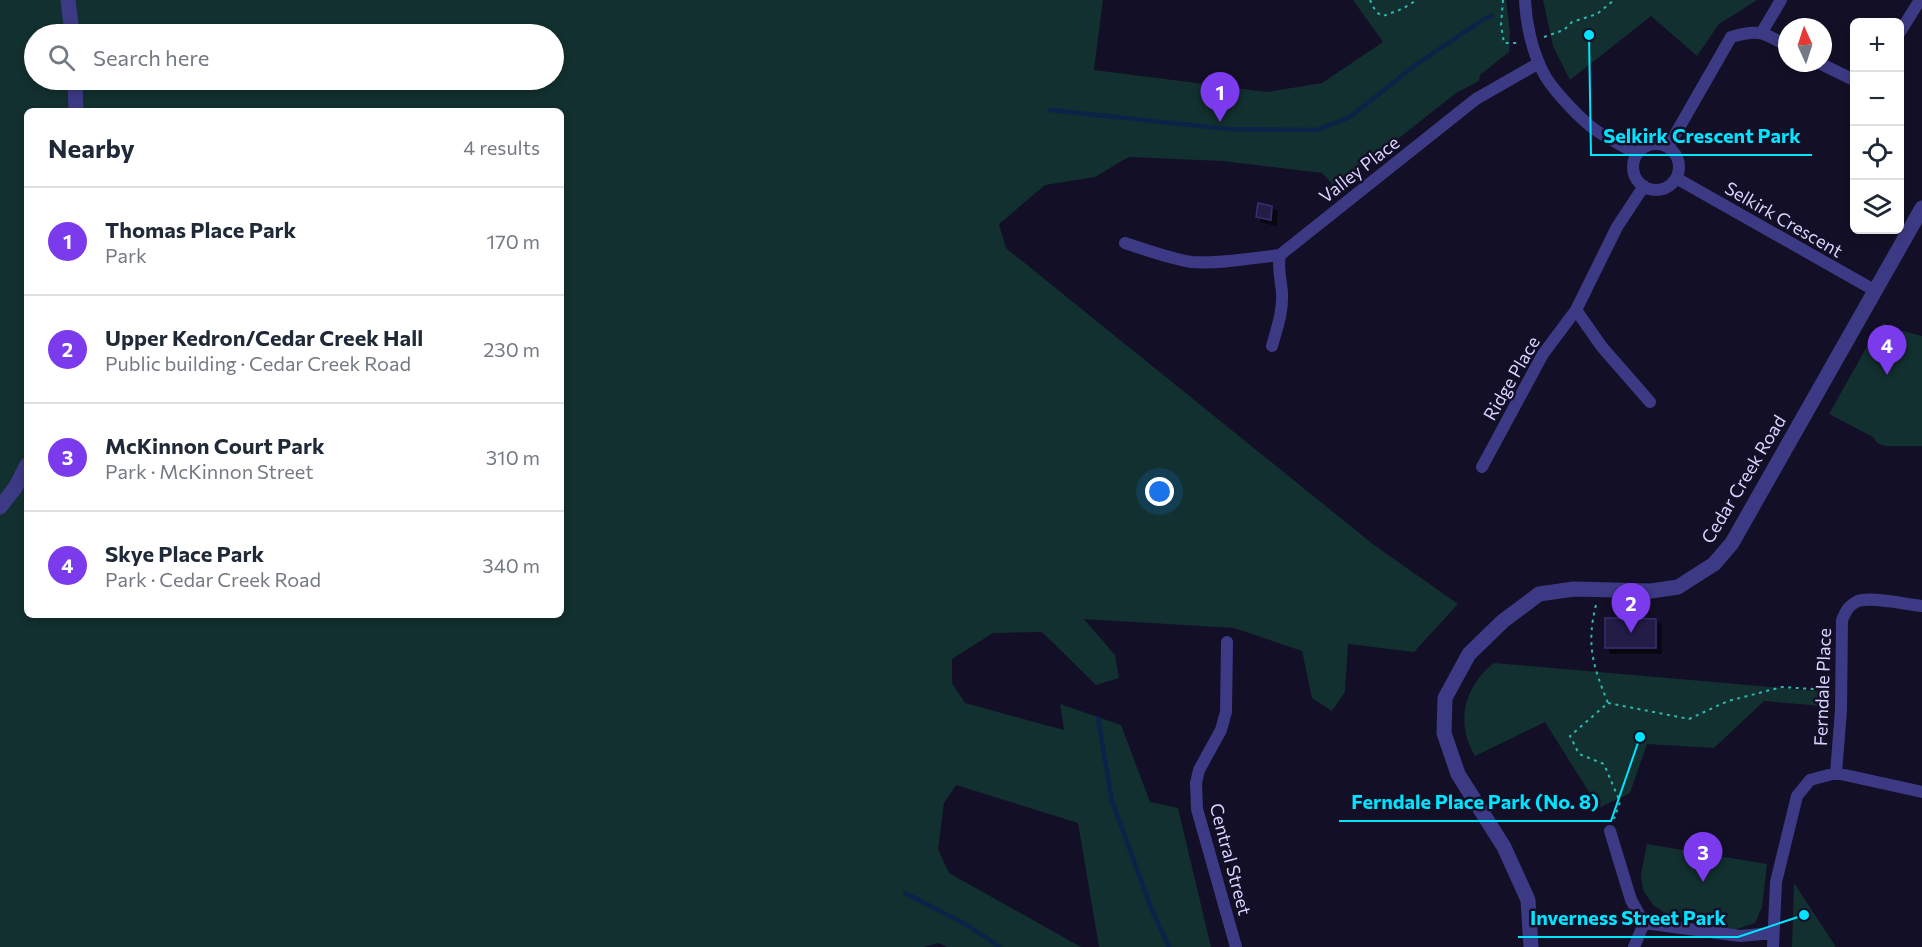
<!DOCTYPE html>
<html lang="en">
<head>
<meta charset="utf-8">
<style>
  :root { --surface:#fff; --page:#f6f6f7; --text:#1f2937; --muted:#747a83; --line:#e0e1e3; --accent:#7c3aed }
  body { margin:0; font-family:Commissioner,sans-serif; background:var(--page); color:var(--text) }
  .controls { position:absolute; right:18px; top:18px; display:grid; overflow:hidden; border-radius:9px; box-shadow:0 3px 9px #0003 }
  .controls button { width:54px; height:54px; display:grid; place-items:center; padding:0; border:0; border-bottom:2px solid var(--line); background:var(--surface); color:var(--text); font:30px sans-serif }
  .compass { position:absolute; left:1778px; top:18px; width:54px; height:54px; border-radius:50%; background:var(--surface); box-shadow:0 3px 9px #0003; rotate:357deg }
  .you { position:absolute; left:1160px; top:492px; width:21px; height:21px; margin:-15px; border:4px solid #fff; border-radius:50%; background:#1a73e8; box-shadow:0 0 0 9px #1a73e833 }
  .badge { display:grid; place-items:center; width:39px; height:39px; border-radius:50%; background:var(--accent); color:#fff; font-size:20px; font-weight:700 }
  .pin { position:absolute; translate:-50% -50px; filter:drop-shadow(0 2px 3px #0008) }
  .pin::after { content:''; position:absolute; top:32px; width:21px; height:18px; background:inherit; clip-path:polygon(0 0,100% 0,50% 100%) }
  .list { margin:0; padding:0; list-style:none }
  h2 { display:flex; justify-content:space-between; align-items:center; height:78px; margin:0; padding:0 24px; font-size:26px }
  h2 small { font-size:20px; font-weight:400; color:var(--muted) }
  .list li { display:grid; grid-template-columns:39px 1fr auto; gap:18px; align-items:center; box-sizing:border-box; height:108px; padding:0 24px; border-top:2px solid var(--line) }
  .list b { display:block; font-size:22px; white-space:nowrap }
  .list p { margin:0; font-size:20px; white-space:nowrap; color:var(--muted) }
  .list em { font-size:20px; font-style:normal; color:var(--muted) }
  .icon { flex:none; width:33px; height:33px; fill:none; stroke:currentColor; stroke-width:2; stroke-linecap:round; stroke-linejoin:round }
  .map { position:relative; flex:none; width:1922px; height:947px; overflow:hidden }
  .search { position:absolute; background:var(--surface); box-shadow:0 3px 9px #0003; left:24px; top:24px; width:540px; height:66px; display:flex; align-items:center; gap:15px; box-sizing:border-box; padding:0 21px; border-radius:33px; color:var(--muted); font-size:22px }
  .panel { position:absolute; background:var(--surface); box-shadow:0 3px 9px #0003; left:24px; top:108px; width:540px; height:510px; border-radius:9px }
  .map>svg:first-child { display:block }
  .green { fill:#12302f; fill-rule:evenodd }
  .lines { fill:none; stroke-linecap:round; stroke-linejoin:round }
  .stream { stroke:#0c2248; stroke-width:4.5 }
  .building { fill:#241b47; stroke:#3b2d73; stroke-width:1.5; filter:url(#shadow) }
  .path { stroke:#2fb8b0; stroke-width:2; stroke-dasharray:3 4.5; stroke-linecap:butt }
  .minor { stroke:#3d3a85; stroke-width:12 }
  .tertiary { stroke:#3d3a85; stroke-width:15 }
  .labels { text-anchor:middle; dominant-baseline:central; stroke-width:5; stroke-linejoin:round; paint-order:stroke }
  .street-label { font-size:18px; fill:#d9d4ff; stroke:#130f26 }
  .leader { fill:none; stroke:#00e5ff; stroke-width:2 }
  .callout-dot { fill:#00e5ff; stroke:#130f26; stroke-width:2 }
  .callout-label { font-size:20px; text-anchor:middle; font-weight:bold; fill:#00e5ff; stroke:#130f26; stroke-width:5; stroke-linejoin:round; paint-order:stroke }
</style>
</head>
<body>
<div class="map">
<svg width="1922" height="947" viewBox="0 0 1922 947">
  <defs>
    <filter id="shadow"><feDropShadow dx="5" dy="5" stdDeviation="0" flood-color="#0009"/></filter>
  </defs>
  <rect width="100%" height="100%" fill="#130f26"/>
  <path class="green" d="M0,0H1103L1094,70L1267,92L1322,83L1383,42L1353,0H1506L1510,32L1509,52L1480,75L1479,81L1456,93L1336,188L1322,173L1222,161L1130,157L1125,159L1095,177L1045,185L999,224L1006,248L1374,545L1458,604L1414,652L1348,644L1345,692L1332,711L1312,698L1302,651L1234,628L1084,619L1115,655L1119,678L1096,685L1042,632L993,633L952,659V683L965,703L1064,730L1060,704L1121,725L1150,802L1178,808L1211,947H1099L1078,823L956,785L944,803L938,849L949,873L1081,947H947L939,943L924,947H0ZM34,34H554V80H34ZM27,111H561V615H27Z
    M1543,0H1757L1719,24L1697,56L1651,16L1570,80L1553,46Z
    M1885,323L1888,327L1922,336V446H1885L1877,443L1873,437L1829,414L1878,327Z
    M1494,663L1828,692L1822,706L1764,701L1714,748L1647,744L1630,793L1599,808L1545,722L1475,756C1455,723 1464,686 1494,663Z
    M1647,844L1767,864L1762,907L1755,923L1731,931L1666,914L1653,905L1643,890L1641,874Z
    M1794,883L1836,947H1792Z"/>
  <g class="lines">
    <path class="stream" d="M1050,110L1228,129L1317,130L1350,117L1414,66L1484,19L1492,16
      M1098,718L1112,801L1151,908L1169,947
      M905,893L967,925L1000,947"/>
  </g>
  <path class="building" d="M1258,203L1272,206L1271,220L1256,217Z
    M1618,616H1632V618L1656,619V648H1605V618H1619Z"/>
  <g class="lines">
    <path class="path" d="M1370,0L1376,12L1383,16L1402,9L1417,0
      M1503,0L1501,25L1504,43H1518
      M1544,37L1564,30L1572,22L1597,14L1614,0
      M1596,605C1586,645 1593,666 1608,703L1570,736L1579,754L1604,764L1620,802L1614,819
      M1608,703L1689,719L1728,701L1782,687L1828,690"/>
    <path class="minor" d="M1525,0C1526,23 1532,51 1543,72C1550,87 1576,114 1589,125C1603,137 1622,145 1637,154
      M1762,32L1781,0
      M1900,32L1920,0
      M1819,63L1854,80
      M1633 167a23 23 0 1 1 46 0a23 23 0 1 1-46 0Z
      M1668,147L1731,37C1759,29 1763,32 1787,46
      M1676,178L1874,290
      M1644,186L1617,227L1576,310L1602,347L1650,402
      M1125,243C1147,250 1170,259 1192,262C1221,264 1252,258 1280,255
      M1272,346C1277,328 1283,312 1282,293C1281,279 1277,268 1280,255L1476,99L1539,63
      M1482,467L1543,354L1576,310
      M1227,642L1226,712L1221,730L1199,770L1196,783L1197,809L1236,947
      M1836,773L1841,710L1842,620C1845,613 1848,606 1856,602C1868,595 1907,605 1922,606
      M1610,831L1631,900L1644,923L1740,936L1773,933
      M1634,947L1644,923
      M1773,947L1776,882L1797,796L1810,780L1836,773L1922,792"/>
    <path class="tertiary" d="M68,0L72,34
      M75,80L76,111
      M0,507L15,488L27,465
      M1531,947L1528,900L1504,847L1458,774L1444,733L1445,698L1469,654L1503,621L1539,594L1574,589L1651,591L1678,587L1714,564L1732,543L1922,208"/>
  </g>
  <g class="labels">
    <g class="street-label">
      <text transform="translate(1359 169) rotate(-38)">Valley Place</text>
      <text transform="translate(1784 219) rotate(30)">Selkirk Crescent</text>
      <text transform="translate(1511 378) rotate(-60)">Ridge Place</text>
      <text transform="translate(1743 479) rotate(-59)">Cedar Creek Road</text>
      <text transform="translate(1822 687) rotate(-88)">Ferndale Place</text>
      <text transform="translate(1231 859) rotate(75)">Central Street</text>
    </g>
  </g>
  <path class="leader" d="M1589 35L1591 155H1812M1640 737L1611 821H1339M1804 915L1738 937H1518"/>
  <g class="callout-dot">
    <circle cx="1589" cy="35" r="6"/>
    <circle cx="1640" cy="737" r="6"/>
    <circle cx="1804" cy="915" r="6"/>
  </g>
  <g class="callout-label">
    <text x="1702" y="143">Selkirk Crescent Park</text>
    <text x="1475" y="809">Ferndale Place Park (No. 8)</text>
    <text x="1628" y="925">Inverness Street Park</text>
  </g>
</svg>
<div class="controls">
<button>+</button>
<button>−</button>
<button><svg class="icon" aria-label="locate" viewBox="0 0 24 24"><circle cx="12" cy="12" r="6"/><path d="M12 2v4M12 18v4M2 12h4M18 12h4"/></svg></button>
<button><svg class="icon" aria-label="layers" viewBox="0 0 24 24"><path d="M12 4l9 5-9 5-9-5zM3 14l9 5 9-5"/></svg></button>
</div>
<svg class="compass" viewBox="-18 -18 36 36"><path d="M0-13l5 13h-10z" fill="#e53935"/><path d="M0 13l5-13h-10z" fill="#747a83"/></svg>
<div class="you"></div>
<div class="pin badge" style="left:1220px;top:122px">1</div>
<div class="pin badge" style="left:1631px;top:633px">2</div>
<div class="pin badge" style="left:1703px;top:882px">3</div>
<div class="pin badge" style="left:1887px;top:375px">4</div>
<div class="search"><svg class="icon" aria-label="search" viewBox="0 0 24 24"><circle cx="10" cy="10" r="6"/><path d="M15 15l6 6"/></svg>Search here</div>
<section class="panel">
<h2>Nearby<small>4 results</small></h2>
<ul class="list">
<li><span class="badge">1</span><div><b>Thomas Place Park</b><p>Park</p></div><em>170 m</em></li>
<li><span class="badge">2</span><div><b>Upper Kedron/Cedar Creek Hall</b><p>Public building · Cedar Creek Road</p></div><em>230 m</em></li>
<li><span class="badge">3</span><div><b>McKinnon Court Park</b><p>Park · McKinnon Street</p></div><em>310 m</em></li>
<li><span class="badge">4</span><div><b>Skye Place Park</b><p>Park · Cedar Creek Road</p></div><em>340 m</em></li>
</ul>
</section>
</div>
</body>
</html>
